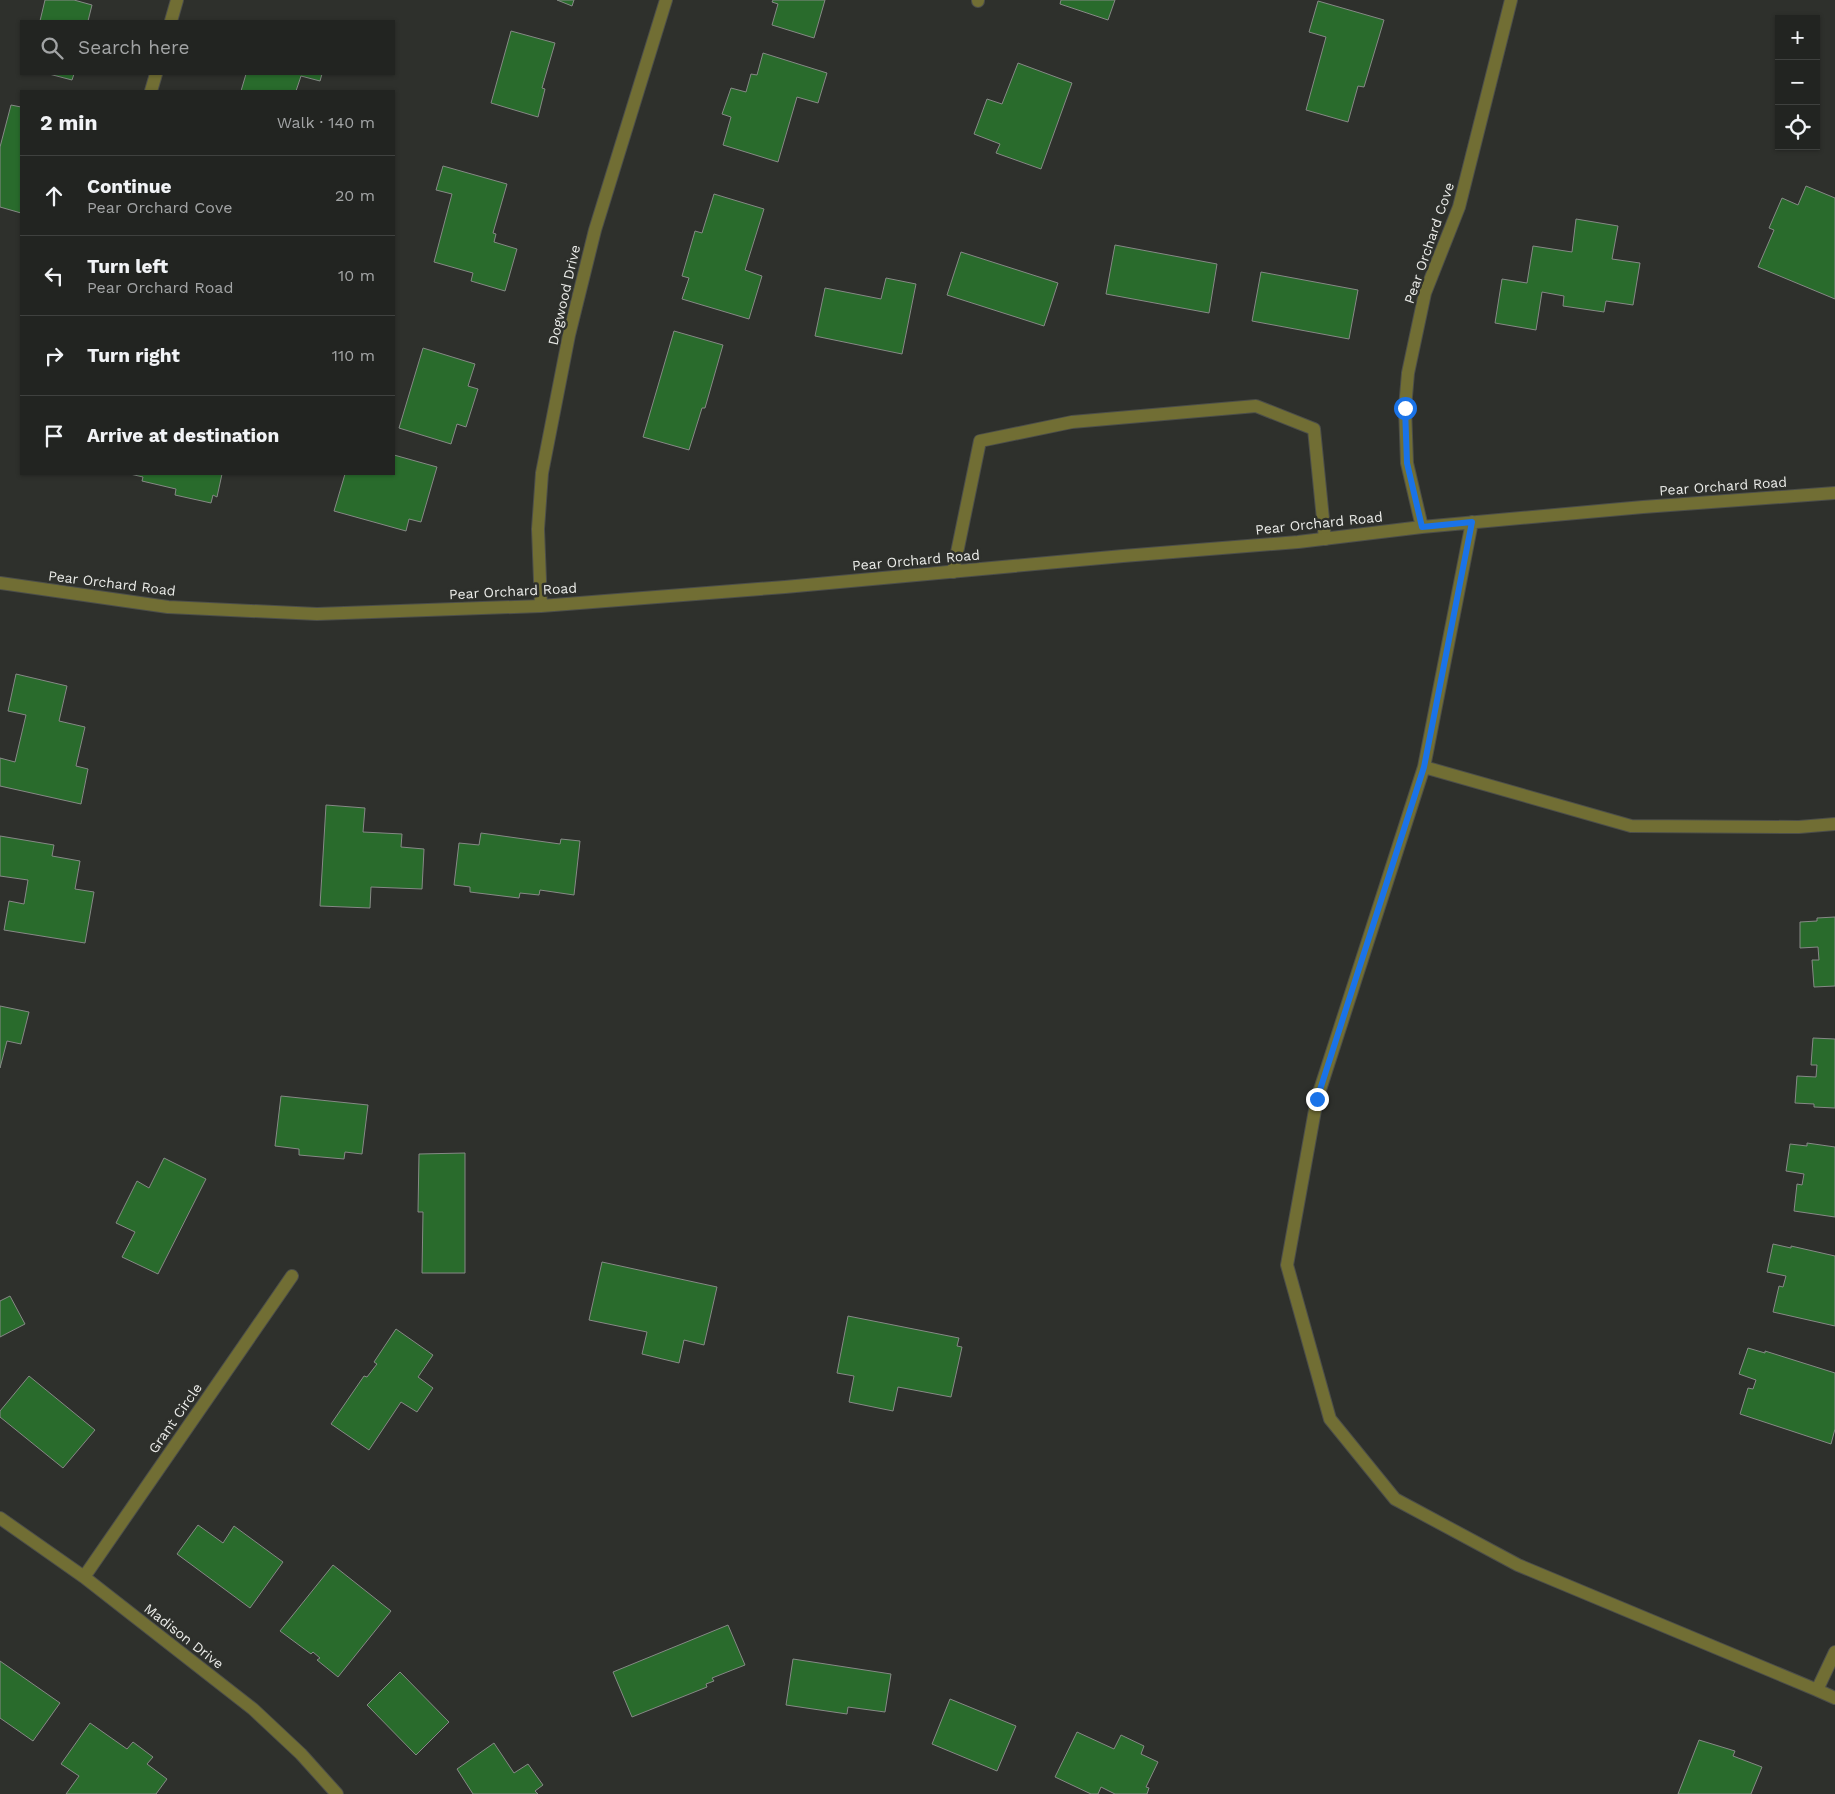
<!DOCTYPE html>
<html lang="en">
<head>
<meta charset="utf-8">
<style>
  :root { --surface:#222421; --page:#2e302e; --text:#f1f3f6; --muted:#a2a4a5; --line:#3f413f }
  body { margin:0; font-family:"Work Sans",sans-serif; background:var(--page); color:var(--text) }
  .controls { position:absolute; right:15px; top:15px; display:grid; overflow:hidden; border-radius:0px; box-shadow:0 1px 4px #0004 }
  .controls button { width:45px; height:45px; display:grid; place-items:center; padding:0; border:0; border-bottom:1px solid var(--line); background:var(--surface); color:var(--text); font:25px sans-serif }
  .stop { position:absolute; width:15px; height:15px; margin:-11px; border:4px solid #1a73e8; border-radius:50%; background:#fff }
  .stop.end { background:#1a73e8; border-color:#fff; box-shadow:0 1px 5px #0008 }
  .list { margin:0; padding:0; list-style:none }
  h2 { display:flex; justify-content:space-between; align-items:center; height:65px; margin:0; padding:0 20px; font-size:21px }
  h2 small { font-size:16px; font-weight:400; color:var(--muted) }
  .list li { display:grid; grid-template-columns:32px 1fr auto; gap:15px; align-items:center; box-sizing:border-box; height:80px; padding:0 20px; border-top:1px solid var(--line) }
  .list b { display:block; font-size:19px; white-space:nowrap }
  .list p { margin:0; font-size:16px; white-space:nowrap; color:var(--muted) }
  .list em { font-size:16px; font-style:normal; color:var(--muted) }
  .icon { flex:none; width:28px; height:28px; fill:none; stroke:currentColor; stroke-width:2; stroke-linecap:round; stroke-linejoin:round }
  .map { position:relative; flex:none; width:1835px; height:1794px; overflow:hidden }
  .search { position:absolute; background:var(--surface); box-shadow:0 1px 4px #0004; left:20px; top:20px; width:375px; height:55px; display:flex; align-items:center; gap:12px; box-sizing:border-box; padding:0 18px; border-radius:0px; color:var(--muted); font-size:19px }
  .panel { position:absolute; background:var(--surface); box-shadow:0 1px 4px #0004; left:20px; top:90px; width:375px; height:385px; border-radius:0px }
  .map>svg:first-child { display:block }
  .building { fill:#296b2c; stroke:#868986 }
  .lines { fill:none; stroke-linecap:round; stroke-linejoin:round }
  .service-casing { stroke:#4c4e4a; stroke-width:14 }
  .minor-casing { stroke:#4c4e4a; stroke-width:14 }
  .service { stroke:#716e34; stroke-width:12 }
  .minor { stroke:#716e34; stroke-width:12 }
  .route { stroke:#1a73e8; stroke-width:6 }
  .labels { text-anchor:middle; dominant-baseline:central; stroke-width:5; stroke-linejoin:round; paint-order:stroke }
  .street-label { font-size:14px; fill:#ebece9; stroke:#2e302c }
</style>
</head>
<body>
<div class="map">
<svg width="1835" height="1794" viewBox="0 0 1835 1794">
  <rect width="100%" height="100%" fill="#2e302c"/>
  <path class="building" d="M45,0H74L92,5L88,21H40Z
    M557,0H574L572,6Z
    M773,0H825L814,38L772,25L778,4L772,2Z
    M1061,0H1115L1108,20L1060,4Z
    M1318,1L1384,20L1364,87L1358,86L1348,122L1306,110L1326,37L1309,32Z
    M511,31L555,43L542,88L545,89L538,117L491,103Z
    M763,53L827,73L818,103L797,97L778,162L723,145L731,117L722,114L731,88L746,92L751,74L757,75Z
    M1018,63L1072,83L1041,169L996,153L1000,144L974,134L987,99L1002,104Z
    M49,74H74L72,80Z
    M246,74H322L320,81L301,76L296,91H241Z
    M11,105L21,107V213L0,207V147Z
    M443,166L507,184L493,233L496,234L494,242L517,249L505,291L471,281L473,273L434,262L452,194L436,190Z
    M1806,186L1835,198V299L1758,267L1774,230L1769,228L1782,198L1798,205Z
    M714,194L764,209L745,270L762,276L749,319L682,299L689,278L682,276L695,231L702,233Z
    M1576,219L1618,226L1612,259L1640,263L1633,305L1606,301L1604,312L1563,306L1564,296L1542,292L1536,330L1495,323L1502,279L1527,283L1533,246L1572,252Z
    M1115,245L1217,264L1209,313L1106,294Z
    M961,252L1058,283L1044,326L947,295Z
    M1261,272L1358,290L1349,339L1252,321Z
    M886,278L916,284L902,354L815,336L825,288L881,299Z
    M674,331L723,345L705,408H702L689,450L643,437Z
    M423,348L475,364L468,386L478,389L466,427L457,424L451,444L399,428Z
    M394,455L437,467L421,522L409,519L406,531L334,511L345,474H394Z
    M130,474H222L217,497L213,495L211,503L175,495L176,489L142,481L143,477Z
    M16,674L67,686L59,721L85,727L76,766L88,769L81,804L0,786V758L15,762L26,715L8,711Z
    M326,805L365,808L363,832L402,834L401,847L424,849L422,889L371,887L370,908L320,906Z
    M481,833L560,844L561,839L580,841L574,895L540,890L539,895L520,893L519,898L470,892V887L454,885L459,843L479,845Z
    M0,836L54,845L52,856L80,861L75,889L94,892L85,943L4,930L9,901L24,904L28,880L0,876Z
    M1835,917V986L1814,987L1812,960H1819L1818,947L1800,948V922L1817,921V918Z
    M0,1006L29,1012L21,1044L7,1041L0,1068Z
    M1813,1038L1835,1039V1108L1814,1107V1104L1795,1103L1797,1076L1816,1077L1817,1065H1811Z
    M281,1096L368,1105L362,1154L345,1152L344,1159L299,1155V1149L275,1146Z
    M1807,1143L1835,1147V1217L1794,1211L1797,1184L1802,1185L1804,1174L1786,1171L1790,1144L1807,1146Z
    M465,1153V1273H422L423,1212H418L419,1154Z
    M164,1158L206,1179L158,1274L122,1257L135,1232L116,1223L137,1181L149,1188Z
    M1773,1244L1791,1248V1246L1835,1256V1326L1773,1312L1779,1286L1783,1287L1786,1276L1767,1272Z
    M602,1262L717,1287L704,1345L684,1340L679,1363L642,1354L647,1332L589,1320Z
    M10,1296L25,1324L0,1337V1301Z
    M848,1316L959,1338L957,1346L962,1347L951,1397L898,1387L893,1411L849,1402L854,1376L837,1373Z
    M396,1329L433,1355L418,1377L433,1388L417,1412L401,1402L369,1450L331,1424L364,1376L367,1377L377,1364L374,1362Z
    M1748,1348L1765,1353V1351L1835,1373V1429L1831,1444L1740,1414L1748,1388L1753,1389L1756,1380L1739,1374Z
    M29,1376L95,1430L63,1468L0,1417V1411Z
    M198,1525L223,1543L234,1526L283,1562L250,1608L177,1554Z
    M333,1565L391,1611L338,1677L317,1660L320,1658L313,1652L311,1654L280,1631Z
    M728,1625L745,1665L712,1678L714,1681L706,1684L707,1687L632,1717L613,1672Z
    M793,1659L891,1674L885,1712L848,1707L847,1714L786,1705Z
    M0,1661L60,1703L33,1741L0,1718Z
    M400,1672L449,1722L416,1755L367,1705Z
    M950,1699L1016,1726L997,1771L932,1744Z
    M90,1723L127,1749L133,1742L153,1757L147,1764L167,1779L156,1794H66L79,1776L61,1764Z
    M1077,1732L1114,1749L1121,1735L1144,1746L1141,1754L1158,1762L1146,1787L1149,1788L1147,1794H1115L1101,1787L1098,1794H1091L1055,1777Z
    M1699,1740L1735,1751L1733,1756L1762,1767L1751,1794H1678Z
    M494,1743L514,1773L528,1764L543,1785L535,1791L538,1794H473L457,1769Z"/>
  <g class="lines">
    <defs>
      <path id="service" d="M953,572L980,441L1072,422L1256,406L1314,429L1325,539"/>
      <path id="minor" d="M978,1V0
        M171,21L177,0
        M151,91L156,74
        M1472,522L1424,767L1631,826L1799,827L1835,824
        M1422,527L1407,463L1405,408L1408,373L1425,293L1459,207L1511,0
        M0,583L168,607L317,614L541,606L785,587L1123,556L1298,542L1422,527L1643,507L1835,493
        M541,606L538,529L542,473L569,335L595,230L666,0
        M1424,767L1317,1099L1287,1265L1330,1419L1395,1499L1518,1565L1817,1690
        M0,1518L84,1577L253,1709L301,1754L337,1794
        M84,1577L292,1276
        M1835,1652L1817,1690L1835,1698"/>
    </defs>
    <use href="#service" class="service-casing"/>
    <use href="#minor" class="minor-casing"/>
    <use href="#service" class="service"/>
    <use href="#minor" class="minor"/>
  </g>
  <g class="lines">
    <path class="route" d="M1317,1099L1424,767L1472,522L1422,527L1407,463L1405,408"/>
  </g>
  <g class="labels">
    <g class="street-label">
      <text transform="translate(1429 243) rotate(-71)">Pear Orchard Cove</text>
      <text transform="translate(564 295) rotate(-77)">Dogwood Drive</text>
      <text transform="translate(1723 486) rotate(-4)">Pear Orchard Road</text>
      <text transform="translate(1319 523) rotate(-6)">Pear Orchard Road</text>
      <text transform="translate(916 560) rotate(-5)">Pear Orchard Road</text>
      <text transform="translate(112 583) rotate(7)">Pear Orchard Road</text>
      <text transform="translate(513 591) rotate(-3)">Pear Orchard Road</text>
      <text transform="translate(175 1418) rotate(-55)">Grant Circle</text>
      <text transform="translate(184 1636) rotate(38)">Madison Drive</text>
    </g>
  </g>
</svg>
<div class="controls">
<button>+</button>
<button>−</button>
<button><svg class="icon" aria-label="locate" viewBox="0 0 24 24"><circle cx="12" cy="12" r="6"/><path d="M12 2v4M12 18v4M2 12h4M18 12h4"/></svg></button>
</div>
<div class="stop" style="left:1405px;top:408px"></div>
<div class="stop end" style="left:1317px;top:1099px"></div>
<div class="search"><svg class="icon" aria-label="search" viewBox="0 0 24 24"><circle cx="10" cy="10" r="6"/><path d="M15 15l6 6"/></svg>Search here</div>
<section class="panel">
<h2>2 min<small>Walk · 140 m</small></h2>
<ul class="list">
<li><svg class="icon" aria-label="ahead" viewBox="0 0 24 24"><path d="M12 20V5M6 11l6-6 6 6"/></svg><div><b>Continue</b><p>Pear Orchard Cove</p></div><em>20 m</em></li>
<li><svg class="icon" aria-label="left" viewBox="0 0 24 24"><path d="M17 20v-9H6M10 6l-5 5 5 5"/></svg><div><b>Turn left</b><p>Pear Orchard Road</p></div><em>10 m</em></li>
<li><svg class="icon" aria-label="right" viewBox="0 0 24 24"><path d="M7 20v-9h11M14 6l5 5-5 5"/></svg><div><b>Turn right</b></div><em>110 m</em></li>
<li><svg class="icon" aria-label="arrive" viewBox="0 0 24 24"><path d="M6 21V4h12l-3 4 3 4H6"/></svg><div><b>Arrive at destination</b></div></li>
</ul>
</section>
</div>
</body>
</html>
